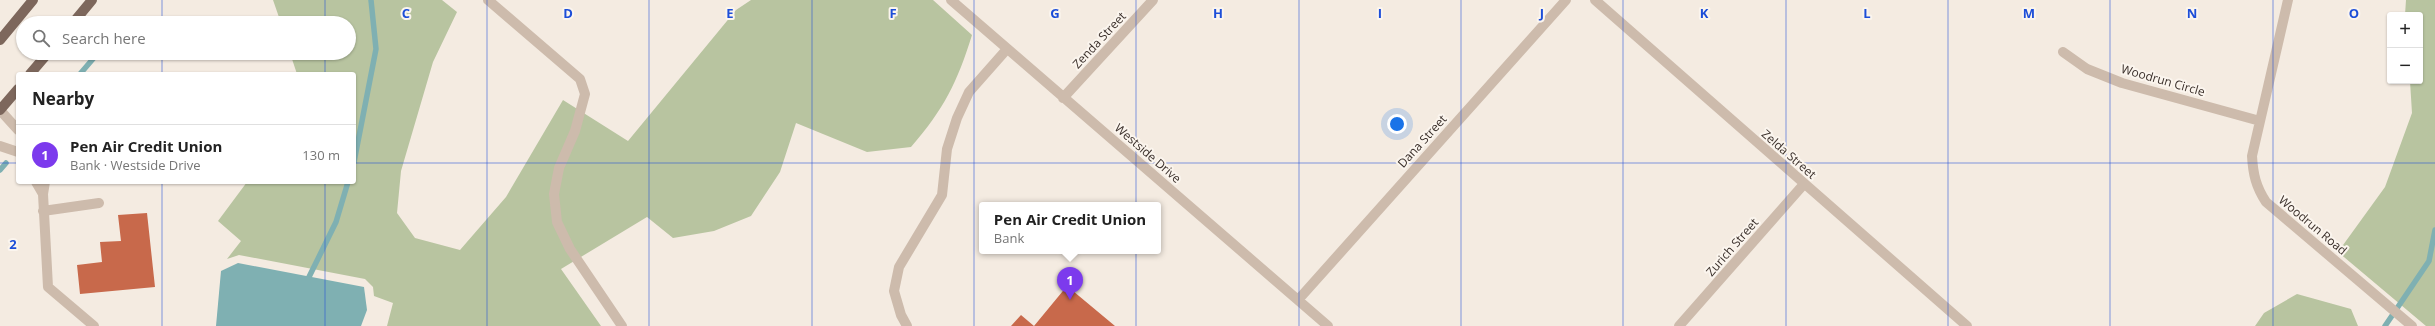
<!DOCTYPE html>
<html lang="en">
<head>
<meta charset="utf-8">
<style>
  :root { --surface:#fff; --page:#f6f6f6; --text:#222; --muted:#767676; --line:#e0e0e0; --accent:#7c3aed }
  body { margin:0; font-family:"Open Sans",sans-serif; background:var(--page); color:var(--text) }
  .controls { position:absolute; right:12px; top:12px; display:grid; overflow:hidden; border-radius:4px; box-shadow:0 1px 3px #0004 }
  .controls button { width:36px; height:36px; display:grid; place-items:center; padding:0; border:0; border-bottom:1px solid var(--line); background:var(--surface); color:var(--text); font:20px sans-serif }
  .you { position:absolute; left:1397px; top:124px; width:14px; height:14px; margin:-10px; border:3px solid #fff; border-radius:50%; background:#1a73e8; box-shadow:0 0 0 6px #1a73e833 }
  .badge { display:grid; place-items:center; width:26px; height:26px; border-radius:50%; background:var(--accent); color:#fff; font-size:13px; font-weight:700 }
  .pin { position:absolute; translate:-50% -33px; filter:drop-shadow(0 1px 2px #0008) }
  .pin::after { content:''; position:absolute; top:21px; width:14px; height:12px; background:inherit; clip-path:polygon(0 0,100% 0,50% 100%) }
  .popup { position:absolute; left:979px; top:202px; width:182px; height:52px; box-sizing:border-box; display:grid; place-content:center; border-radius:4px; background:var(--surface); filter:drop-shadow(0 1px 3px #0005); font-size:13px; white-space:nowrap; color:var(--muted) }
  .popup b { font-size:15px; color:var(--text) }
  .popup::after { content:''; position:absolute; left:50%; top:100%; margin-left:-8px; border:8px solid transparent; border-top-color:var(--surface) }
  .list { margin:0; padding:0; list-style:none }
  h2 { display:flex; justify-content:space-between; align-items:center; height:52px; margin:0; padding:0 16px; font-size:17px }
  h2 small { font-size:13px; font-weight:400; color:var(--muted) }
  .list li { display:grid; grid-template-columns:26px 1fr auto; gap:12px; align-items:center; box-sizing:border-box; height:60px; padding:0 16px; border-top:1px solid var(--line) }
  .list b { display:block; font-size:15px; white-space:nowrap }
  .list p { margin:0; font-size:13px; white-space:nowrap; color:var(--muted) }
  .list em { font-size:13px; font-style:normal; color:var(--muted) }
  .icon { flex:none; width:22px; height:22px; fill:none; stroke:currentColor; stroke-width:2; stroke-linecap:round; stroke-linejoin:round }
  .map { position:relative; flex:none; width:2435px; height:326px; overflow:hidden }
  .search { position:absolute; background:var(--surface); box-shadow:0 1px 3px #0004; left:16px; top:16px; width:340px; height:44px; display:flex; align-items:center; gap:10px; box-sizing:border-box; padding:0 14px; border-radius:22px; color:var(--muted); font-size:15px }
  .panel { position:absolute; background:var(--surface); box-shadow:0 1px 3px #0004; left:16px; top:72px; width:340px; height:112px; border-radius:4px }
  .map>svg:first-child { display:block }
  .green { fill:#b8c4a0 }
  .water { fill:#7fb0b2 }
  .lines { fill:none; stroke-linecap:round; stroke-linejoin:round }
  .stream { stroke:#7fb0b2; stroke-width:5.5 }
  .building { fill:#c8694b }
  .minor { stroke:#cdbbac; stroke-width:10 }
  .major { stroke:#7d675c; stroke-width:10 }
  .grid { fill:none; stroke:#1d4ed8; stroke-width:1; stroke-opacity:0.55 }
  .labels { text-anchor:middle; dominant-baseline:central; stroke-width:4; stroke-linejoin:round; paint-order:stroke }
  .street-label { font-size:12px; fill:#3b302b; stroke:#fbf5ee }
  .grid-label { font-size:13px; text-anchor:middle; font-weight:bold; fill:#1d4ed8; stroke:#fbf5ee; stroke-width:4; stroke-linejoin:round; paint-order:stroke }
</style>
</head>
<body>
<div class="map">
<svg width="2435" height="326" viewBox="0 0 2435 326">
  <rect width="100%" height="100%" fill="#f4ebe1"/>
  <path class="green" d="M273,0H442L457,12L433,62L401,171L397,213L415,238L460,250L506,197L563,100L628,141L736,10L751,0H933L972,35C957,83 944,109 911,147L867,152L796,123L780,172L751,216L714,231L673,238L647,217L561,269L601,326H387L393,303L374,296L373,287L365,279L239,255L227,259L241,241L218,221L247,182H354V74H297L290,53H349V23H281Z
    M2406,0H2435V326H2426L2338,252L2385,187L2412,113L2410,81H2420V15H2405Z
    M2297,294L2351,309L2358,326H2255L2264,313Z"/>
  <path class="water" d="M238,263L364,287L367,310L361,326H216L221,271Z"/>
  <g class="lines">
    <path class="stream" d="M80,74L98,53
      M354,162L376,49L371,0
      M0,170L6,163
      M309,277L336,222L348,182
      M2385,326L2429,261L2435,230"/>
  </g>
  <path class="building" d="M147,213L155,287L80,294L77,265L102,262L100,242L121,241L118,215Z
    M1067,286L1115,326H1011L1021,315L1034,326Z"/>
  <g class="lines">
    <path class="minor" d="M488,0L580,79L585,94L575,131L559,168L554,194L557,222L570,249L622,326
      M951,0L1328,326
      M1595,0L1967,326
      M2288,0L2252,156C2253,174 2256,187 2266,202L2412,326
      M2063,52L2087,69L2122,83L2260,121
      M1063,98L1153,0
      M0,110L18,130
      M0,146L18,152
      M36,182L43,194L45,182
      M43,194L48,287L94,326
      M43,211L99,203
      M1298,300L1566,0
      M907,326L901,315L894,291L899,267L942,195L947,149L957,118L969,92L1007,49
      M1679,326L1804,184"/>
    <path class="major" d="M73,23L92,0
      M0,40L33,0
      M30,74L48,53
      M0,110L18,89"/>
  </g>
  <path class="grid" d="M162,0V23M325,0V23M487,0V326M649,0V326M812,0V326M974,0V326M1136,0V326M1299,0V326M1461,0V326M1623,0V326M1786,0V326M1948,0V326M2110,0V326M2273,0V326M162,53V74M325,53V74M0,163H18M354,163H2435M162,182V326M325,182V326"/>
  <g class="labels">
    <g class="street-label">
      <text transform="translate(1099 40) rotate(-47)">Zenda Street</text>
      <text transform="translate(2163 80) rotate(16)">Woodrun Circle</text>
      <text transform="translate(1422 141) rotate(-48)">Dana Street</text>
      <text transform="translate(1148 153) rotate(41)">Westside Drive</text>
      <text transform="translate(1789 154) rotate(41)">Zelda Street</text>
      <text transform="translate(2313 225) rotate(40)">Woodrun Road</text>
      <text transform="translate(1732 247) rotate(-49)">Zurich Street</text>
    </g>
  </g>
  <g class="grid-label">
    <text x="406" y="18">C</text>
    <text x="568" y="18">D</text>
    <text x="730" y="18">E</text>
    <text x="893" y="18">F</text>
    <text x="1055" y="18">G</text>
    <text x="1218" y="18">H</text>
    <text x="1380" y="18">I</text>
    <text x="1542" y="18">J</text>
    <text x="1704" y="18">K</text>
    <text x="1867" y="18">L</text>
    <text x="2029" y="18">M</text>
    <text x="2192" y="18">N</text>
    <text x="2354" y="18">O</text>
    <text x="13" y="249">2</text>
  </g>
</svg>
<div class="controls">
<button>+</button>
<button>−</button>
</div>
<div class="you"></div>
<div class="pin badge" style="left:1070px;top:300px">1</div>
<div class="popup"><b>Pen Air Credit Union</b>Bank</div>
<div class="search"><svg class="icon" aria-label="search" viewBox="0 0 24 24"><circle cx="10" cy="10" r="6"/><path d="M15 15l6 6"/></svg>Search here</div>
<section class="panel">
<h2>Nearby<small></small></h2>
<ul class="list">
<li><span class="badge">1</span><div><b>Pen Air Credit Union</b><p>Bank · Westside Drive</p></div><em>130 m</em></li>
</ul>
</section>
</div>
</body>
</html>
